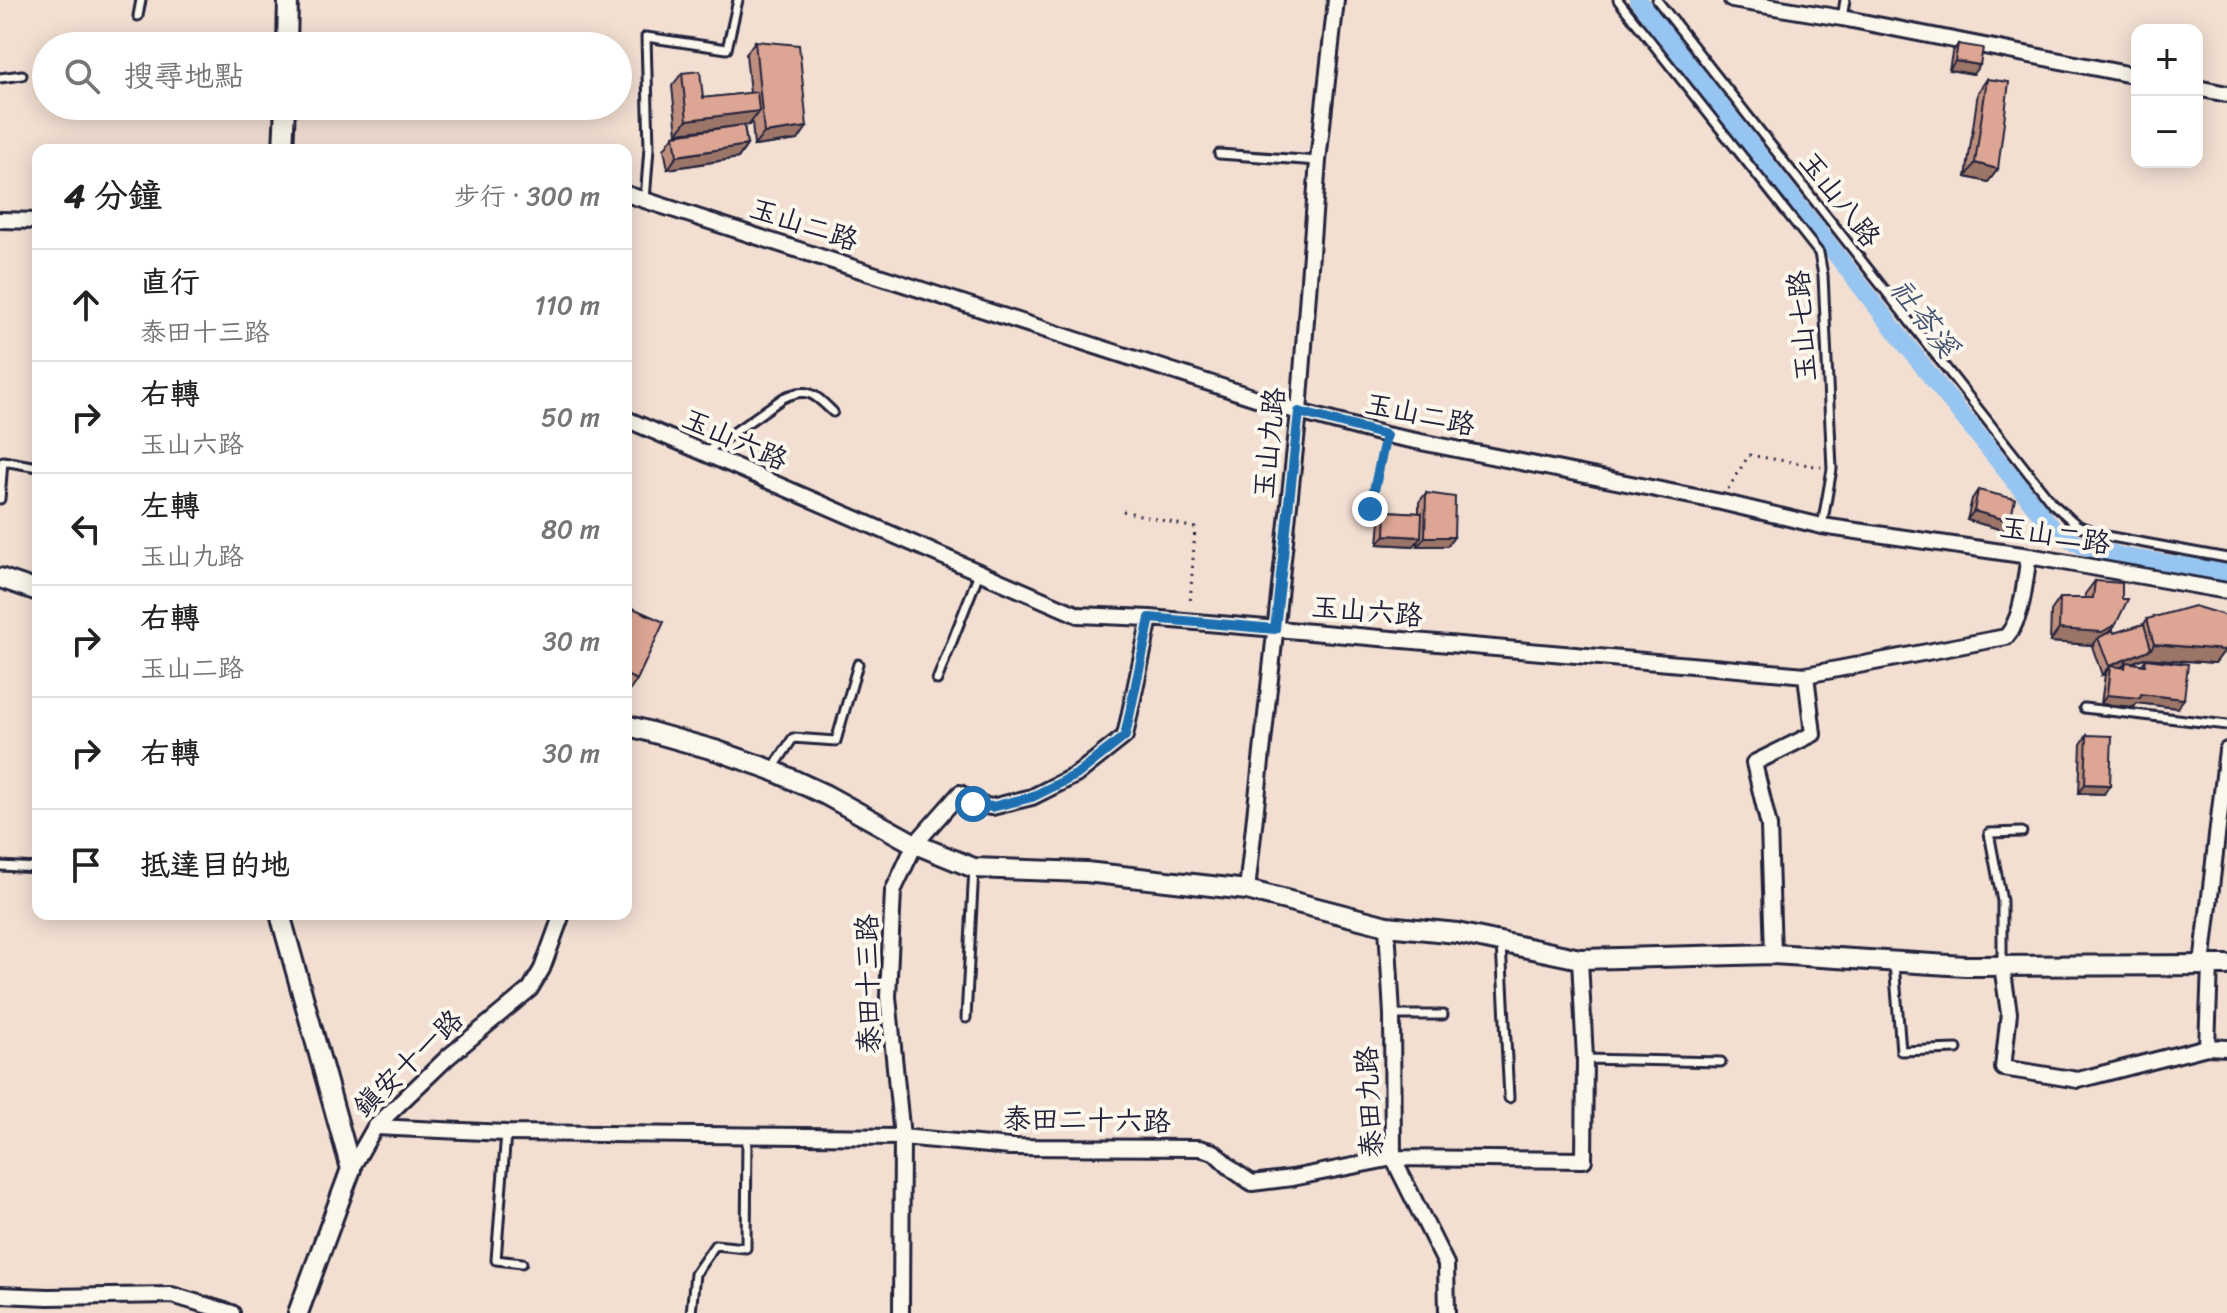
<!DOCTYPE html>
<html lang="zh-TW">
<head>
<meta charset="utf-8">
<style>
  :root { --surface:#fff; --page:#f6f6f6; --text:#222; --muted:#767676; --line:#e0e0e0 }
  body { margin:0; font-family:Sriracha,"LXGW WenKai TC",sans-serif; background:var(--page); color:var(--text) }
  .controls { position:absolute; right:24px; top:24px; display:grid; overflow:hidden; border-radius:16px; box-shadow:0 4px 20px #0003 }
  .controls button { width:72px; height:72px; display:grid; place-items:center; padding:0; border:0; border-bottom:2px solid var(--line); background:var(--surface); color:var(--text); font:40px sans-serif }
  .stop { position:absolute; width:24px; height:24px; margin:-18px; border:6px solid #1f6fb2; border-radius:50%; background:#fff }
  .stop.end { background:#1f6fb2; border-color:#fff; box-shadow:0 2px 8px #0008 }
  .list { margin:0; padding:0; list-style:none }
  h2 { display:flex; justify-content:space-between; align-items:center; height:104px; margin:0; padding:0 32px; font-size:34px }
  h2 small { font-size:26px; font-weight:400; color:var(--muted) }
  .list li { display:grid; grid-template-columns:52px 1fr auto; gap:24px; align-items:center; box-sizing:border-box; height:112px; padding:0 32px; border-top:2px solid var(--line) }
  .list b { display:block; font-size:30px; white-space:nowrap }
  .list p { margin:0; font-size:26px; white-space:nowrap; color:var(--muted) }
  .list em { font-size:26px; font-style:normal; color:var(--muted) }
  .icon { flex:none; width:44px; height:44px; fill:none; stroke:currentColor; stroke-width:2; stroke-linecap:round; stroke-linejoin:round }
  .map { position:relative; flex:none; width:2227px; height:1313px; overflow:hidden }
  .search { position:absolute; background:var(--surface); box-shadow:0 4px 20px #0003; left:32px; top:32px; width:600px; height:88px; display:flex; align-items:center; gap:20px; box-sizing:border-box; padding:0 28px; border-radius:44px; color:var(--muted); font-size:30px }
  .panel { position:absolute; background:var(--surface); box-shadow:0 4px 20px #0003; left:32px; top:144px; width:600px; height:776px; border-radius:16px }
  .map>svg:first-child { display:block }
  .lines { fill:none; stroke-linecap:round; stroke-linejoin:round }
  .canal { stroke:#96c5f1; stroke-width:18 }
  .service-casing { stroke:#22223b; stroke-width:13 }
  .minor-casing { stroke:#22223b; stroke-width:20 }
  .tertiary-casing { stroke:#22223b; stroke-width:24 }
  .path { stroke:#22223b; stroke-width:3; stroke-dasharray:2 6; stroke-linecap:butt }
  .service { stroke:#fbf7ec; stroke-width:7 }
  .minor { stroke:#fbf7ec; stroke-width:14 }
  .tertiary { stroke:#fbf7ec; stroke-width:18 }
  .wall { fill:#be8f7f; stroke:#22223b; stroke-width:2 }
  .shaded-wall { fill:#9b7468; stroke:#22223b; stroke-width:2 }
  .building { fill:#dda694; stroke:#22223b; stroke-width:2 }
  .route { stroke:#1f6fb2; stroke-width:10 }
  .labels { text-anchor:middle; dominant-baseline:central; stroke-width:8; stroke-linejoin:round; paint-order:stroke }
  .street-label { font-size:28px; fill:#22223b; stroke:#fbf7ec }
  .water-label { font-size:30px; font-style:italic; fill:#455372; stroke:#fbf7ec }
</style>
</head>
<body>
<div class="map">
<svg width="2227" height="1313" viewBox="0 0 2227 1313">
  <rect width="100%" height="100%" fill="#f2dfd2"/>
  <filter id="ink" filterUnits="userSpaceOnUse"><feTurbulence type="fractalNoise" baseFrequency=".0125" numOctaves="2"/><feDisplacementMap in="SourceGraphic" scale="16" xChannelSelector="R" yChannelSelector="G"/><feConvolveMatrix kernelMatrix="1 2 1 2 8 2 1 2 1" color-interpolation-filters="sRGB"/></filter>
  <g filter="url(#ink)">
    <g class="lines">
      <path class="canal" d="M1638,0L1940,388L2054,530L2081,545L2123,557L2227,573"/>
      <defs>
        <path id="service" d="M1618,0L1819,253L1823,275L1832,469L1822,526
          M1657,0L2052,503L2077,525L2106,536L2227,558
          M138,16L141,0
          M1842,18L1845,0
          M0,78L22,75
          M1219,154L1318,161
          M645,200L649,148L646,37L727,49L738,0
          M706,452L783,398C809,386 815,395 833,412
          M0,499L3,461L38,467
          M937,680L979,573
          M2084,708L2227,725
          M772,770L793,738L836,741L858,664
          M0,866L38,868
          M1501,944L1509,1098
          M1894,963L1901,1051L1957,1049
          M2002,964V901L1989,833L2022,832
          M1393,1015H1443
          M966,1018L974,868
          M1585,1059L1721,1062
          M506,1133L496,1260L522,1263
          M691,1313L695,1274L715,1245L746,1248L747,1136"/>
        <path id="minor" d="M1732,0L1842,18L2137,76
          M2197,88L2227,94
          M626,194L1299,412L1386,435L1721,502L1822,526L2029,556L2227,591
          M0,220L38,221
          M626,419L1078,615L1150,618L1806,675L2006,637C2024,616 2024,583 2029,556
          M1247,890L1299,412L1318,161L1336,0
          M1387,926L1392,1015L1393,1158L1446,1264L1447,1313
          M1773,954L1769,826L1754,763L1813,734L1806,675
          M2202,965L2227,750
          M2002,966L2009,1013L2003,1068L2078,1080L2207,1047L2227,1048
          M2207,1047L2210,965
          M375,1127L506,1133L902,1137L1010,1147L1199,1148L1214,1152L1233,1170L1252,1183L1292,1178L1393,1158L1584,1160L1585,1059L1580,959
          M351,1169L375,1127L448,1057L530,989L542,969L562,914
          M0,1295L48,1297L172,1295L232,1313
          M901,1313L902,1137L888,997L893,891L915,844L960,793L973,804L992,807L1032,797L1076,775L1125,736L1150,618"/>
        <path id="tertiary" d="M287,46L288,0
          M283,150L285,106
          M0,578L38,591
          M626,725L718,751L772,770L826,795L915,844L974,868L1086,872L1247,890L1387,926L1457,933L1580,959L1773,954L1965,966L2227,965
          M280,914L351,1169L298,1313"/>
      </defs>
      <use href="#service" class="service-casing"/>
      <use href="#minor" class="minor-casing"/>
      <use href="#tertiary" class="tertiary-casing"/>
      <path class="path" d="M1728,489L1749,455L1821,467
        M1370,509L1383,450
        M1123,511L1195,528L1190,605"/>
      <use href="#service" class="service"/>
      <use href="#minor" class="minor"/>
      <use href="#tertiary" class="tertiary"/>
    </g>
    <path class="wall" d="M755,41L798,140L754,146L752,121L749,125H744L747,145L738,158L668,169L664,149L674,135L724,128L677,133L672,86L682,73L703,98L750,93L746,54Z
      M1958,44L1973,74L1949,70L1952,53Z
      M1987,79L1998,169L1988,182L1966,177L1978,92Z
      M1978,490L2010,521L2003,530L1967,520L1972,499Z
      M1426,493L1454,537L1447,546H1418V540L1414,546L1378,544L1380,520L1386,511L1419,513V502Z
      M2095,581L2116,624L2111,631L2114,633L2144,624L2147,619L2225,650L2215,663L2144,658L2131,663L2142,664L2146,659L2177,708L2137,703L2134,707L2101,704L2105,674L2102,675L2092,646L2093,645L2050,642L2051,611L2060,598H2085V594Z
      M626,605L637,680L628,693L626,692Z
      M2087,735L2104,794L2079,793L2081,744Z"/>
    <path class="shaded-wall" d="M1955,61L1980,65L1973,74L1949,70Z
      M759,111L749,125L677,133L687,120Z
      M807,127L798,140L754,146L764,133Z
      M747,145L738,158L668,169L677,156Z
      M1975,163L1998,169L1988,182L1966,177Z
      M1974,511L2010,521L2003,530L1967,520Z
      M1385,535L1421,537L1414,546L1378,544Z
      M1425,537H1454L1447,546H1418Z
      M2116,624L2106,638H2098L2092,645L2050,642L2059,629Z
      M2154,644L2225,650L2215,663L2144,658L2125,665L2126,662L2123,666L2110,672V666L2105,674L2102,675L2109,666L2151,649Z
      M2141,694L2184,699L2177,708L2137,703L2134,707L2101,704L2107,695Z
      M2085,784L2110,785L2104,794L2079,793Z"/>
    <path class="building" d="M755,41L799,45L807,127L764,133Z
      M1958,44L1983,48L1980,65L1955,61Z
      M700,71L703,98L757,92L759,111L687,120L682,73Z
      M1987,79L2009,82L1998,169L1975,163Z
      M744,125L747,145L677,156L674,135Z
      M1978,490L2015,499L2010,521L1974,511Z
      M1426,493L1455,497L1454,537H1425Z
      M1386,511L1422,513L1421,537L1385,535Z
      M2095,581L2122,583V599H2128L2116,624L2102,632L2059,629L2060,598H2093Z
      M626,605L664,622L637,680L626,675Z
      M2194,606L2227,616V641L2225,650L2154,644L2147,619Z
      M2144,624L2151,649L2109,666L2098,638L2113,630L2114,633Z
      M2146,659L2188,664L2184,699L2141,694L2140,698L2107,695L2110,666L2125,668L2126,662L2145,665Z
      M2087,735L2112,736L2110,785L2085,784Z"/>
  </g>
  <g class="lines" filter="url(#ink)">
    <path class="route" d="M973,804L992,807L1032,797L1076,775L1125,736L1150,618L1275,629L1299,412L1386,435L1370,509"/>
  </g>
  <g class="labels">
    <g class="street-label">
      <text transform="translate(1840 199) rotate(52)">玉山八路</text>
      <text transform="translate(804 224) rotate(18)">玉山二路</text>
      <text transform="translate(1802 326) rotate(-94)">玉山七路</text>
      <text transform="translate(1420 414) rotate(12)">玉山二路</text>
      <text transform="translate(735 439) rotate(24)">玉山六路</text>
      <text transform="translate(1269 443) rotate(-84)">玉山九路</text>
      <text transform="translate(2055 535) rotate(9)">玉山二路</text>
      <text transform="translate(1367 611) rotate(5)">玉山六路</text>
      <text transform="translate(868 984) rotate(-91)">泰田十三路</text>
      <text transform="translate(408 1063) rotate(-44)">鎮安十一路</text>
      <text transform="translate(1369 1102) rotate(-93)">泰田九路</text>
      <text transform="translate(1087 1120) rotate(1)">泰田二十六路</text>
    </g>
    <g class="water-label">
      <text transform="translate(1924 318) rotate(52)">社苓溪</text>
    </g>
  </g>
</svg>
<div class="controls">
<button>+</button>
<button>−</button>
</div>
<div class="stop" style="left:973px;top:804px"></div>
<div class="stop end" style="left:1370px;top:509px"></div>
<div class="search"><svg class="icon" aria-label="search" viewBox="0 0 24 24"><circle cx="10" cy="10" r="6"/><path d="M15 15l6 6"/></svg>搜尋地點</div>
<section class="panel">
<h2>4 分鐘<small>步行 · 300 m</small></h2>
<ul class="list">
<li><svg class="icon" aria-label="ahead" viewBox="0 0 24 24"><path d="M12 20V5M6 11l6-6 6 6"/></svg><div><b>直行</b><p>泰田十三路</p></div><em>110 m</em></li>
<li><svg class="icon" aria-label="right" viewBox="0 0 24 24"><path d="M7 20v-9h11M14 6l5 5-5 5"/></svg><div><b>右轉</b><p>玉山六路</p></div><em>50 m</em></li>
<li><svg class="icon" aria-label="left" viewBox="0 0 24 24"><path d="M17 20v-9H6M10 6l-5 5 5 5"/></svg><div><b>左轉</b><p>玉山九路</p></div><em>80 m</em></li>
<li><svg class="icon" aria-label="right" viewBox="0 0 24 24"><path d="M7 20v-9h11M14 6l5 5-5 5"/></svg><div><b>右轉</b><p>玉山二路</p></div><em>30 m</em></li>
<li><svg class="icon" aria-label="right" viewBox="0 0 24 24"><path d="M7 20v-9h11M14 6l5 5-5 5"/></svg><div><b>右轉</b></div><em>30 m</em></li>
<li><svg class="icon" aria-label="arrive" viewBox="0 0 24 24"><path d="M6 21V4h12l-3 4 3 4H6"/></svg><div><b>抵達目的地</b></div></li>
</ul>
</section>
</div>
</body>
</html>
